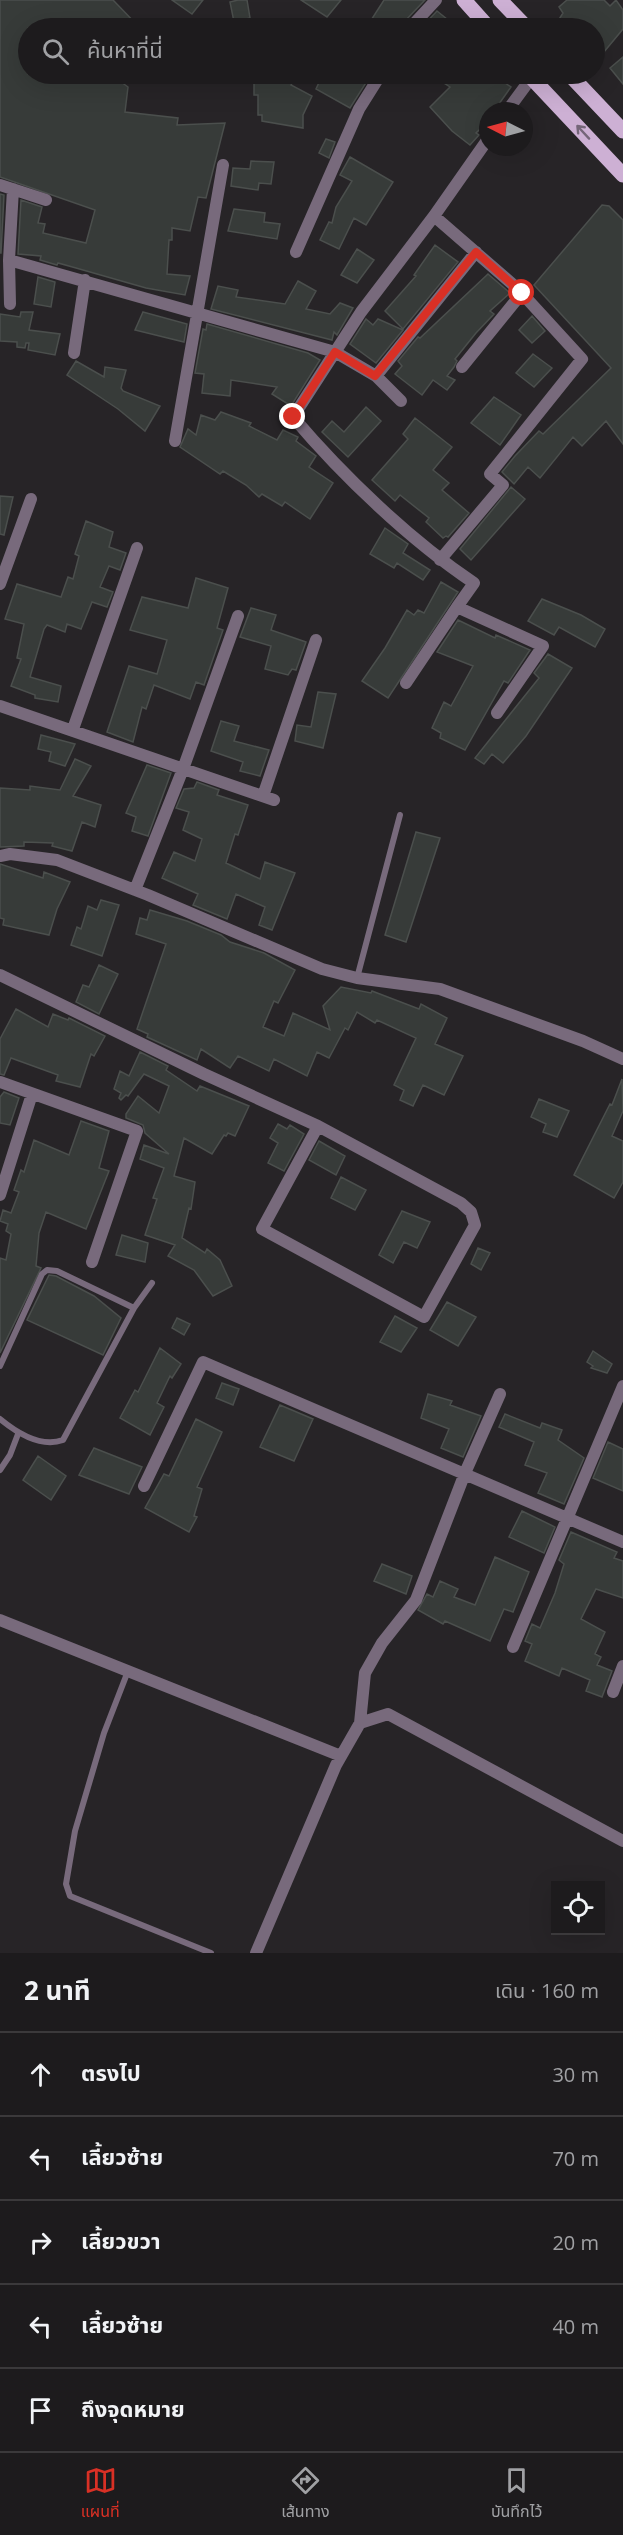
<!DOCTYPE html>
<html lang="th">
<head>
<meta charset="utf-8">
<style>
  :root { --surface:#1d1b1d; --page:#252426; --text:#f1f3f6; --muted:#a0a1a4; --line:#3b393b; --accent:#d93025 }
  body { margin:0; font-family:"Open Sans","Noto Sans Thai",sans-serif; background:var(--page); color:var(--text) }
  .controls { position:absolute; right:18px; bottom:18px; display:grid; overflow:hidden; border-radius:0px; box-shadow:0 6px 24px #0002 }
  .controls button { width:54px; height:54px; display:grid; place-items:center; padding:0; border:0; border-bottom:2px solid var(--line); background:var(--surface); color:var(--text); font:30px sans-serif }
  .compass { position:absolute; left:479px; top:102px; width:54px; height:54px; border-radius:50%; background:var(--surface); box-shadow:0 6px 24px #0002; rotate:276deg }
  .stop { position:absolute; width:18px; height:18px; margin:-14px; border:4px solid #d93025; border-radius:50%; background:#fff }
  .stop.end { background:#d93025; border-color:#fff; box-shadow:0 2px 6px #0008 }
  .list { margin:0; padding:0; list-style:none }
  h2 { display:flex; justify-content:space-between; align-items:center; height:78px; margin:0; padding:0 24px; font-size:26px }
  h2 small { font-size:20px; font-weight:400; color:var(--muted) }
  .list li { display:grid; grid-template-columns:39px 1fr auto; gap:18px; align-items:center; box-sizing:border-box; height:84px; padding:0 24px; border-top:2px solid var(--line) }
  .list b { display:block; font-size:22px; white-space:nowrap }
  .list em { font-size:20px; font-style:normal; color:var(--muted) }
  .icon { flex:none; width:33px; height:33px; fill:none; stroke:currentColor; stroke-width:2; stroke-linecap:round; stroke-linejoin:round }
  .map { position:relative; flex:none; width:623px; height:1953px; overflow:hidden }
  .search { position:absolute; background:var(--surface); box-shadow:0 6px 24px #0002; left:18px; right:18px; top:18px; height:66px; display:flex; align-items:center; gap:15px; box-sizing:border-box; padding:0 21px; border-radius:33px; color:var(--muted); font-size:22px }
  .sheet { height:498px; background:var(--surface) }
  nav { display:flex; justify-content:space-around; align-items:center; box-sizing:border-box; height:84px; border-top:2px solid var(--line); background:var(--surface); font-size:16px; color:var(--muted) }
  nav a { display:grid; justify-items:center; gap:3px }
  nav .on { color:var(--accent) }
  .map>svg:first-child { display:block }
  .building { fill:#373b39; stroke:#4b4f4d; stroke-width:1.5 }
  .lines { fill:none; stroke-linecap:round; stroke-linejoin:round }
  .service { stroke:#786a7c; stroke-width:6 }
  .minor { stroke:#786a7c; stroke-width:12 }
  .primary { stroke:#cdb0d4; stroke-width:15 }
  .oneway { stroke:#756679 }
  .route { stroke:#d93025; stroke-width:8 }
</style>
</head>
<body>
<div class="map">
<svg width="623" height="1953" viewBox="0 0 623 1953">
  <rect width="100%" height="100%" fill="#272427"/>
  <path class="building" d="M0,0H113L140,28H28V74H110L128,87L125,112L178,118L177,125L225,123L206,198L198,197L190,231L172,228V240H169L167,274L190,276L185,295L146,288L76,268L58,263L57,265L40,260L41,256L18,254L21,200L42,207L38,223L45,224L43,233L86,243L95,210L0,177Z
    M172,0H203L192,14Z
    M238,0H247L250,18L234,22L230,2Z
    M301,0H341L327,17Z
    M384,0H425L404,22L402,28H366Z
    M567,0H604L610,6L616,0L623,10V29L594,64V28H565L558,21L563,13L559,7Z
    M437,11L458,28H421Z
    M623,57V84L610,68Z
    M323,74H363L369,78L350,108L316,89Z
    M452,74H492L511,87L494,111H488V122L476,133L479,135L470,145L452,131L430,107L450,87L444,83Z
    M254,76L296,78L291,85L312,96L303,115V128L262,121V115H258V95H254Z
    M326,139L335,142L329,158L319,153Z
    M350,157L393,182L366,225L354,218L339,249L320,240L329,222L332,223L336,207L352,181L340,175Z
    M251,161L274,162L271,184L259,183L258,190L231,186L233,168L250,169Z
    M0,194L4,195L1,253H0Z
    M602,205L609,206L623,220V444L606,421L582,446L573,437L540,478L528,467L514,484L502,472L515,456L539,431L543,434L611,368L534,285Z
    M234,209L265,213L264,222L280,224L277,239L228,231Z
    M435,245L458,262L403,329L385,311L416,276L414,275Z
    M357,249L374,260L357,283L341,275Z
    M488,274L510,293L490,311L494,314L476,333L455,359L457,361L454,367L447,376L455,380L447,390L433,380L422,395L395,374L402,366L398,361L418,337L420,338Z
    M38,277L55,282L51,307L34,304Z
    M298,281L316,291L306,309L330,314L340,303L353,308L337,335L334,332L332,340L211,309L218,286L238,290L236,297L285,304Z
    M21,312H33L29,330L60,334L55,355L28,350L29,343H26L25,348L17,347V342L0,341V314L20,317Z
    M143,312L187,324L184,342L135,330Z
    M532,316L545,331L532,343L519,330Z
    M366,319L373,325L378,319L403,330L376,363L350,344Z
    M207,324L308,353L320,360L291,406L272,394L277,387L231,380L230,396L202,393L204,374L195,373L203,329L206,330Z
    M533,354L552,368L534,387L516,373Z
    M76,361L104,377L105,367L126,370L121,388L123,391L160,406L145,431L118,409L67,375Z
    M494,397L521,415L500,445L471,423Z
    M366,407L381,421L348,457L322,432L332,421L344,432Z
    M221,412L251,423L249,426L277,440L283,430L298,437L296,441L316,456L309,467L333,483L310,519L285,502L282,506L262,494L259,497L246,485L223,471L220,474L180,447L188,429L196,435L201,415L215,420Z
    M415,418L452,447L433,470L449,483L442,490L469,513L448,537L446,536L443,538L426,522L429,518L400,495L395,501L372,480L408,439L403,434Z
    M511,487L525,499L471,560L460,549Z
    M0,496L13,497L4,535L0,534Z
    M86,521L113,532L109,547L126,553L120,570L109,566L100,587L113,592L107,607L92,602L81,629L67,624L65,632L47,625L44,629L30,677L61,686L58,702L35,698V695L11,686L21,659L17,658L24,624L5,619L17,584L61,597L68,577L73,579L79,556L75,554Z
    M385,528L408,544L403,553L430,570L423,580L397,563L394,568L370,554Z
    M196,578L228,588L217,628L223,630L204,685L196,682L190,699L154,685L146,709L142,707L133,742L107,732L129,666L157,674L167,640L130,630L142,597L188,608Z
    M441,582L458,592L388,698L362,681L385,648L407,610L414,615L418,610L424,613Z
    M542,599L581,615L605,629L595,647L559,627L554,635L528,621Z
    M251,608L276,615L271,630L306,642L296,670L292,669L288,675L265,669L271,646L240,637Z
    M458,620L495,638L496,635L530,650L508,683L504,681L465,750L440,738L441,733L432,728L444,702L451,706L473,666L437,652Z
    M548,654L572,668L526,736L503,763L492,754L484,764L475,758L539,678L534,673Z
    M318,692L336,694L323,748L295,741L297,725L311,727Z
    M221,721L239,726L234,741L269,750L260,776L240,771L243,762L211,751Z
    M41,735L75,744L65,766L49,761L51,752L38,749Z
    M75,759L91,766L73,796L101,805L95,827L82,822L72,851L52,846L53,843L24,842V846L0,847V788L30,790V786L60,790Z
    M147,765L171,773L148,836L132,831L136,817L126,813Z
    M197,782L219,790L217,795L248,805L238,835L235,834L226,863L260,879L265,862L295,873L272,930L259,925L265,907L236,894L227,919L193,905L198,894L162,878L174,852L195,861L202,839L183,830L189,812L176,808L184,789L194,788Z
    M416,832L440,838L406,942L385,935Z
    M0,864L43,878L44,872L70,882L57,909L49,935L3,925L4,919L0,918Z
    M101,900L119,905L102,956L71,945L77,927L81,929L88,906L97,910Z
    M150,910L187,921L221,935L230,942L264,953L295,970L278,1003L274,1001L263,1027L284,1036L293,1013L330,1030L323,1006L341,987L371,993L372,991L419,1009L421,1004L447,1018L435,1044L463,1056L444,1095L423,1085L413,1106L400,1100L404,1090L394,1085L416,1038L377,1020L375,1023L357,1012L348,1030L345,1028L329,1058L317,1052L307,1076L274,1059L269,1071L238,1056L230,1068L201,1049L197,1060L147,1037L148,1034L137,1029L166,944L136,934L140,918L147,920Z
    M99,965L118,974L99,1014L76,1002L83,985L89,987Z
    M16,1009L48,1027L53,1014L68,1020L69,1018L105,1036L94,1056L91,1054L80,1087L56,1081L58,1075L11,1058L4,1075L0,1074V1039Z
    M140,1052L168,1066L166,1070L197,1091L200,1086L249,1106L235,1136L228,1133L226,1136L224,1135L212,1154L184,1138L174,1176L195,1182L191,1209L189,1208L182,1238L205,1253L207,1249L220,1260L232,1286L213,1296L194,1270L168,1256L175,1245L145,1235L157,1199L153,1198L164,1168L140,1159L144,1145L169,1154L145,1133L143,1125L126,1118V1114L138,1096L159,1113L169,1086L144,1074L128,1096L126,1095L121,1100L119,1098L121,1093L114,1089L120,1071L129,1076Z
    M622,1079L623,1111L612,1136L623,1141V1182L614,1198L574,1175L610,1104L612,1105Z
    M4,1092L19,1098L10,1125L0,1123V1097Z
    M539,1099L569,1111L557,1137L543,1132L546,1124L531,1117Z
    M81,1121L109,1131L99,1168L109,1171L86,1229L46,1212L39,1233L36,1266L41,1268L0,1353V1258L6,1260L11,1234L6,1231L8,1224L0,1221L3,1210L11,1213L19,1192L14,1190L21,1170L24,1172L34,1140L69,1155Z
    M278,1124L287,1129L290,1125L304,1134L284,1171L268,1163L278,1143L270,1138Z
    M319,1141L345,1156L336,1175L309,1160Z
    M341,1177L366,1190L355,1210L331,1198Z
    M402,1211L430,1222L417,1248L404,1242L393,1263L379,1255Z
    M122,1235L148,1243L145,1262L116,1255Z
    M478,1248L490,1253L481,1270L471,1264Z
    M49,1275L56,1276L94,1296L121,1318L103,1355L27,1320Z
    M447,1302L476,1317L458,1346L430,1330Z
    M395,1316L417,1328L401,1352L380,1342Z
    M177,1318L190,1324L184,1335L172,1328Z
    M160,1348L181,1364L172,1378L170,1376L157,1403L164,1407L150,1435L120,1418L135,1390L138,1392Z
    M593,1351L612,1364L607,1373L591,1368L593,1366L587,1362Z
    M222,1383L239,1389L233,1405L216,1398Z
    M428,1394L452,1401L450,1405L481,1416L463,1457L441,1448L449,1429L421,1418Z
    M280,1405L313,1419L294,1461L260,1447Z
    M505,1414L540,1428L542,1423L562,1430L558,1440L584,1458L564,1504L538,1493L547,1473L525,1465L534,1442L499,1427Z
    M196,1419L222,1432L197,1487L202,1489L194,1516L197,1517L189,1532L145,1508L164,1474L169,1476Z
    M608,1442L623,1449V1491L593,1478Z
    M94,1448L142,1467L129,1494L79,1475Z
    M38,1456L66,1476L51,1500L23,1480Z
    M522,1511L555,1527L544,1553L509,1537Z
    M571,1532L617,1552L614,1558L623,1561V1598L596,1589L581,1619L605,1632L595,1654L601,1657L597,1665L612,1671L602,1697L586,1691L590,1680L562,1668L559,1676L525,1661L532,1644L525,1641L532,1624L540,1628L555,1593L564,1564L559,1560Z
    M495,1557L529,1572L513,1612L504,1609L490,1641L445,1621L443,1624L418,1610L427,1594L433,1597L440,1581L458,1589L454,1597L475,1605Z
    M382,1564L412,1576L406,1594L374,1581Z"/>
  <g class="lines">
    <path class="service" d="M357,978L400,815
      M0,1366L42,1274L47,1270L57,1271L134,1308
      M0,1419C17,1433 41,1448 63,1440L134,1308L152,1283
      M0,1470L10,1455L18,1434
      M128,1671L104,1733L75,1831L66,1884L70,1896L211,1953"/>
    <path class="minor" d="M410,28L436,0
      M507,111L532,77
      M488,139L434,216L361,312L293,417C343,476 410,540 474,583L457,607L543,646L497,713
      M0,185L46,200
      M434,216L518,289L582,359L490,474L503,485L440,560
      M296,252L359,109L381,74
      M9,260L335,352L376,376L401,401
      M10,304L9,260L13,189
      M74,353L85,280
      M462,367L522,293
      M376,376L476,252
      M175,441L223,165
      M0,584L31,499
      M406,683L457,607
      M0,706L274,800
      M73,729L137,548
      M263,796L316,640
      M0,856L10,854L57,860L148,895L322,969L357,978L440,989L583,1041L623,1059
      M135,890L183,769L238,616
      M0,975L204,1074L318,1126L461,1203L471,1212L475,1225L424,1317L262,1229L318,1126
      M0,1082L137,1131L92,1262
      M0,1195L32,1094
      M144,1486L203,1362L623,1542
      M0,1620L341,1756
      M513,1647L623,1386
      M613,1692L623,1666
      M360,1723L365,1673L382,1643L416,1600L465,1473L500,1394
      M256,1953L336,1765L360,1723L388,1714L623,1841"/>
    <path class="primary" d="M464,0L489,28
      M500,0L527,28
      M528,74L623,175
      M569,74L623,131"/>
  </g>
  <defs><path id="oneway-shaft" d="M-6 0H5M1.5-3L5.5 0L1.5 3" fill="none" stroke-width="1.6" stroke-linecap="round" stroke-linejoin="round" transform="scale(1.5)"/></defs>
  <use class="oneway" href="#oneway-shaft" transform="translate(583 132) rotate(-133)"/>
  <g class="lines">
    <path class="route" d="M293,417L335,352L375,376L476,252L522,293"/>
  </g>
</svg>
<div class="controls">
<button><svg class="icon" aria-label="locate" viewBox="0 0 24 24"><circle cx="12" cy="12" r="6"/><path d="M12 2v4M12 18v4M2 12h4M18 12h4"/></svg></button>
</div>
<svg class="compass" viewBox="-18 -18 36 36"><path d="M0-13l5 13h-10z" fill="#e53935"/><path d="M0 13l5-13h-10z" fill="#a0a1a4"/></svg>
<div class="stop" style="left:522px;top:293px"></div>
<div class="stop end" style="left:293px;top:417px"></div>
<div class="search"><svg class="icon" aria-label="search" viewBox="0 0 24 24"><circle cx="10" cy="10" r="6"/><path d="M15 15l6 6"/></svg>ค้นหาที่นี่</div>
</div>
<section class="sheet">
<h2>2 นาที<small>เดิน · 160 m</small></h2>
<ul class="list">
<li><svg class="icon" aria-label="ahead" viewBox="0 0 24 24"><path d="M12 20V5M6 11l6-6 6 6"/></svg><div><b>ตรงไป</b></div><em>30 m</em></li>
<li><svg class="icon" aria-label="left" viewBox="0 0 24 24"><path d="M17 20v-9H6M10 6l-5 5 5 5"/></svg><div><b>เลี้ยวซ้าย</b></div><em>70 m</em></li>
<li><svg class="icon" aria-label="right" viewBox="0 0 24 24"><path d="M7 20v-9h11M14 6l5 5-5 5"/></svg><div><b>เลี้ยวขวา</b></div><em>20 m</em></li>
<li><svg class="icon" aria-label="left" viewBox="0 0 24 24"><path d="M17 20v-9H6M10 6l-5 5 5 5"/></svg><div><b>เลี้ยวซ้าย</b></div><em>40 m</em></li>
<li><svg class="icon" aria-label="arrive" viewBox="0 0 24 24"><path d="M6 21V4h12l-3 4 3 4H6"/></svg><div><b>ถึงจุดหมาย</b></div></li>
</ul>
</section>
<nav>
<a class="on"><svg class="icon" aria-label="map" viewBox="0 0 24 24"><path d="M3 6l6-2 6 2 6-2v14l-6 2-6-2-6 2zM9 4v14M15 6v14"/></svg>แผนที่</a>
<a><svg class="icon" aria-label="directions" viewBox="0 0 24 24"><path d="M12 3l9 9-9 9-9-9zM9 14v-3h6M13 9l2 2-2 2"/></svg>เส้นทาง</a>
<a><svg class="icon" aria-label="saved" viewBox="0 0 24 24"><path d="M7 4h10v16l-5-4-5 4z"/></svg>บันทึกไว้</a>
</nav>
</body>
</html>
